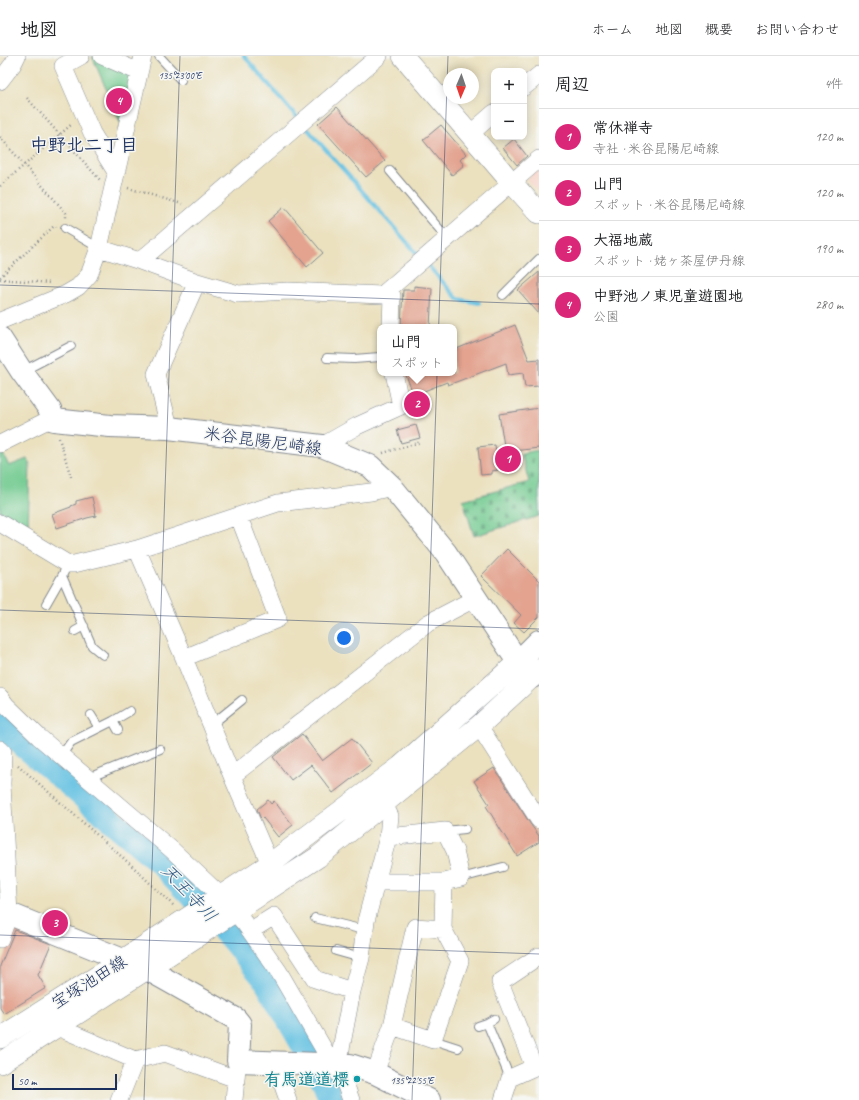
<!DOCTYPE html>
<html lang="ja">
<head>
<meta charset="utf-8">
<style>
  :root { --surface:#fff; --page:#f2f2f2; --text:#202124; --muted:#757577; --line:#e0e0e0; --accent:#db2777 }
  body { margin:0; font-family:Caveat,"Klee One",sans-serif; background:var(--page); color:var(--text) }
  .controls { position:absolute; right:12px; top:12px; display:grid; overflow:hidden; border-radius:8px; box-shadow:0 2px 10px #0003 }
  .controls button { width:36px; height:36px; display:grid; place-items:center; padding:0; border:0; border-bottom:1px solid var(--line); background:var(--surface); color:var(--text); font:20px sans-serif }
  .compass { position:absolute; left:443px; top:12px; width:36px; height:36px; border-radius:50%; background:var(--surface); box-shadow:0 2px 10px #0003; rotate:182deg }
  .scale { position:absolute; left:12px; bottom:10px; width:105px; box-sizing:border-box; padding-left:4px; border:2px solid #1b2f5e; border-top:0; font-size:11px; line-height:14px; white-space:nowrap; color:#1b2f5e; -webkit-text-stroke:3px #f6f6f2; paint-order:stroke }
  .you { position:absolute; left:344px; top:582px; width:14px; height:14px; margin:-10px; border:3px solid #fff; border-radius:50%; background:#1a73e8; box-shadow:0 0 0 6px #1a73e833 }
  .badge { display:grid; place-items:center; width:26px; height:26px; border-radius:50%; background:var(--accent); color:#fff; font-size:13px; font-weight:700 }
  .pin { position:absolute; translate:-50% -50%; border:2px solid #fff; box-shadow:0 1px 4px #0006 }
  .popup { position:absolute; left:377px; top:268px; width:80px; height:52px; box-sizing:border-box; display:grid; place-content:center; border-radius:8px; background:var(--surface); filter:drop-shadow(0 1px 3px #0005); font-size:13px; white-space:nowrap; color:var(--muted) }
  .popup b { font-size:15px; color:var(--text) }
  .popup::after { content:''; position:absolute; left:50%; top:100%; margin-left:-8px; border:8px solid transparent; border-top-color:var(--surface) }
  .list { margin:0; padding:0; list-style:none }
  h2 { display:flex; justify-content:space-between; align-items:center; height:52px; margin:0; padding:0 16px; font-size:17px }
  h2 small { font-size:13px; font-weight:400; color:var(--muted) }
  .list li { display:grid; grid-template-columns:26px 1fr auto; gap:12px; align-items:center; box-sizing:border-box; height:56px; padding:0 16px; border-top:1px solid var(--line) }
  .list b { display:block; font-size:15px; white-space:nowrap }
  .list p { margin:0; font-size:13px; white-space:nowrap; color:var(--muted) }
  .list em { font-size:13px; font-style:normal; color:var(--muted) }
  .map { position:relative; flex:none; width:539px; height:1044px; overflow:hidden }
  header { display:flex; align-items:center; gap:24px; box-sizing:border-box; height:56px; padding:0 20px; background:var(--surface); border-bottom:1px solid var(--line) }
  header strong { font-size:19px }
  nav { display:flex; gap:22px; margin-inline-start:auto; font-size:14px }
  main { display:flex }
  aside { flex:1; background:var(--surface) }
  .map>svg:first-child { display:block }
  .built { fill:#f7d1c6 }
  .green { fill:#73cb91; stroke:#477d78 }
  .cemetery { fill:url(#cemetery-stones); stroke:#477d78 }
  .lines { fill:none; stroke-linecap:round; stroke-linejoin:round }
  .stream { stroke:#64c1e2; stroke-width:4 }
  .river { stroke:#64c1e2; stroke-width:25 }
  .building { fill:#e3a38f }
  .service-casing { stroke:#83888e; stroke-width:10 }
  .minor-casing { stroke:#83888e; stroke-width:18 }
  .tertiary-casing { stroke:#83888e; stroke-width:22 }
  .secondary-casing { stroke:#83888e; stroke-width:24 }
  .path { stroke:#83888e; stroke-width:2.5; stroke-dasharray:1 3; stroke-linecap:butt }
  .service { stroke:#fff; stroke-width:8 }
  .minor { stroke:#fff; stroke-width:17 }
  .tertiary { stroke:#fff; stroke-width:21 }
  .secondary { stroke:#fff; stroke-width:22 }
  .ticks { fill:none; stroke:#1b2f5e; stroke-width:1; stroke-opacity:0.45 }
  .culture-dot { fill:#0f9aa8; stroke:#f6f6f2; stroke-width:1.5 }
  .labels { text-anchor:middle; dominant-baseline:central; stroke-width:3; stroke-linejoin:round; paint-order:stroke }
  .street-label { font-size:17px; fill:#1b2f5e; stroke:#f6f6f2 }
  .culture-label { font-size:17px; font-weight:bold; fill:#0d838f; stroke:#f6f6f2; text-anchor:end }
  .neighbourhood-label { font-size:18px; font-weight:bold; fill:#1b2f5e; stroke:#f6f6f2 }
  .water-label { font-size:18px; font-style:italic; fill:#315b86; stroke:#f6f6f2 }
  .ticks-label { font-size:10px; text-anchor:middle; fill:#1b2f5e; stroke:#f6f6f2; stroke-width:3; stroke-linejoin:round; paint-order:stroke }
</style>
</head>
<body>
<header>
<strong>地図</strong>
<nav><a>ホーム</a><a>地図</a><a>概要</a><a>お問い合わせ</a></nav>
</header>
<main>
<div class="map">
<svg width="539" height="1044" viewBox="0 0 539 1044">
  <defs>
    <pattern id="cemetery-stones" width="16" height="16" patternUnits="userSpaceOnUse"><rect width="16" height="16" fill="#73cb91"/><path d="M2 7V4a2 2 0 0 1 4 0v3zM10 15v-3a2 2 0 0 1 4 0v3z" fill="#5ea57a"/></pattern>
  </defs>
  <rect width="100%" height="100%" fill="#f6f6f2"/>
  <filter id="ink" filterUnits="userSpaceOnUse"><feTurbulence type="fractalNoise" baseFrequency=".025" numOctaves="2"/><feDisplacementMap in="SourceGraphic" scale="8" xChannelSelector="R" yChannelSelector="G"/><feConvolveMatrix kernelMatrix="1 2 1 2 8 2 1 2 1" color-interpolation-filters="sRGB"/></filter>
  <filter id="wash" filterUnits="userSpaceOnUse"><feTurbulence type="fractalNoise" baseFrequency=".012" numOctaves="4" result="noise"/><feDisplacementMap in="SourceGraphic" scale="16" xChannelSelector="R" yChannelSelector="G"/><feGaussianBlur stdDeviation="0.9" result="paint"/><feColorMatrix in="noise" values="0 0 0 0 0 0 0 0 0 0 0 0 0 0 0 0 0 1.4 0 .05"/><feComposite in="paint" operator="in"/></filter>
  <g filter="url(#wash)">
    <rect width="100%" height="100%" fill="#ebe1bf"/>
    <path class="built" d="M539,110V138L527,124Z"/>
    <path class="green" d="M92,0L97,1L132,21L121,68Z
      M1,394L9,410L27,403L30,407L28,477L0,462V395Z"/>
    <path class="cemetery" d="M539,394V460L474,480L463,444L529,426L521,397Z"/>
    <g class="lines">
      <path class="stream" d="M244,0L297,61
        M305,70L420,201
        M425,206L458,243L479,247"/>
      <path class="river" d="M0,669L159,805L232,883L266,924L325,1027L331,1044"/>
    </g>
    <g id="blocks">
      <path class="building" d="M337,51L385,105L366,121L318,68Z
        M441,69L466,98L460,104L464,109L452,119L423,84Z
        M514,83L527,100L517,109L503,92Z
        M284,151L323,197L307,211L268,165Z
        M539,216V258L518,234Z
        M414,230L432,232L430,271H401L403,234H414Z
        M515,269L529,304L539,303V330L525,331L523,317L508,319L506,307L448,329L447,326L414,339L405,317H454V294Z
        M539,352V392L505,396L499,358Z
        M416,369L420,382L401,387L397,374Z
        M495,389L498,414L492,415V418L481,419L478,391Z
        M92,441L96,460L87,462L57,472L52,458L71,451V450L76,448V445Z
        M507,493L539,525V561L524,576L514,567L521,559L481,520Z
        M302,678L322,705L352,682L372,707L333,737L311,709L291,724L273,701Z
        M494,712L531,769L534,773L539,780V786L517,800L486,750L489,748L474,725Z
        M268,744L271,748L274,745L293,769L278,781L263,762L262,763L260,761L257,753Z
        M15,874L51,888L38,919L46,932L4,958L0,952V910Z"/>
    </g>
  </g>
  <g filter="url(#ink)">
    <use href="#blocks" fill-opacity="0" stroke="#83888e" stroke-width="1"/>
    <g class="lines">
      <defs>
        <path id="service" d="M159,0L181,24
          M390,115L447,182
          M65,172L99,192
          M503,239L539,203
          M327,302L354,303L380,301
          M23,315L71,290
          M68,508L62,520L92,590L103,599
          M46,548L62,520
          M75,575L84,570
          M91,659L99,672
          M113,665L118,674
          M211,669L242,644
          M61,700L71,686L113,665L130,655
          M88,722L160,693
          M445,775L465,773
          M461,822L503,811
          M315,862L364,874
          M336,895L361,902
          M487,967L510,1022
          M478,970L487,967L494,963
          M433,984L458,992"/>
        <path id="minor" d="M81,0L63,10L92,77L116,116
          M102,0L139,16
          M0,25L13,8L17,0
          M524,31L539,19
          M470,78L494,57
          M99,192L140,205L197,226L238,238L288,235L382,239L539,103
          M140,205L379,0
          M390,232L392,240L391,271
          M0,265L66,238L78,231L89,219L99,192L143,0
          M168,372V367L156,318L197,226
          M0,388L44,366L54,364
          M322,390L357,370L401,350L394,317
          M0,467L68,508H74L137,493L278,447L371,436L392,431
          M137,493L184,602L232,720L270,808
          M184,602L278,563L239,461
          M0,641L6,649L39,681L172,794L221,840L246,869L279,916L333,1009L345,1027L351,1044
          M479,670L539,764
          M0,693L3,696L2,728L9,858L0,883
          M232,720L428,567L476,542
          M377,826H444L461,822L455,795L445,775L388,781
          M250,875L274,860L315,923L352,935
          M392,970L433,984L460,905L443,873L444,826
          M57,971L135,1004L165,997L236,1023
          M275,1007L288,1044
          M338,1009L352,935L361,902L366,865L388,781L390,760L384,748
          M534,1011L500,926L539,900
          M375,1017L392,970L415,871L443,873
          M119,1044L135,1004
          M234,1044L237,1012
          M503,1044L510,1022L539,1009"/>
        <path id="tertiary" d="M403,0L512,127L539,157
          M0,982L123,904L270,808L400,711L518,606
          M0,1007L147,913L318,801L479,670L532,621"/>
        <path id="secondary" d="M0,282L22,316L50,354L54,364L110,370L168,372L322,390L370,410L392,431L446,497L518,606L532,621L539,614
          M518,606L539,585
          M0,854L123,904
          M147,913L236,963L240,968L238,1005L350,1009L375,1017L429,1044"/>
      </defs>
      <use href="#service" class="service-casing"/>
      <use href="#minor" class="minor-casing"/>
      <use href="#tertiary" class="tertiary-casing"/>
      <use href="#secondary" class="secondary-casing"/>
      <path class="path" d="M27,42L100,124
        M0,81L66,157V162
        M0,130L72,68
        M128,132L182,148
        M0,221L54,170L56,171
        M0,223L51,227
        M59,382L71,421
        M383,397L421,386
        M18,709L130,808L175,851"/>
      <use href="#service" class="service"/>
      <use href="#minor" class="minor"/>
      <use href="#tertiary" class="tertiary"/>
      <use href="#secondary" class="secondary"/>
    </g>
  </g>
  <path class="ticks" d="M0,229L539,248M0,554L539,573M0,879L539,898M144,1044L180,0M412,1044L448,0"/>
  <circle class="culture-dot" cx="357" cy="1023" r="4"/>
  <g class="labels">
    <g class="street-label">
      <text transform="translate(263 385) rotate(8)">米谷昆陽尼崎線</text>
      <text transform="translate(89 926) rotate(-32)">宝塚池田線</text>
    </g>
    <g class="culture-label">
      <text x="349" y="1023">有馬道道標</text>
    </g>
    <g class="neighbourhood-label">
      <text x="84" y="89">中野北二丁目</text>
    </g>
    <g class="water-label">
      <text transform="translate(189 837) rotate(47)">天王寺川</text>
    </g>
  </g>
  <g class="ticks-label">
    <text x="180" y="23">135°23'00"E</text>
    <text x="412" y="1028">135°22'55"E</text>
  </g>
</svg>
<div class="controls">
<button>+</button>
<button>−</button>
</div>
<svg class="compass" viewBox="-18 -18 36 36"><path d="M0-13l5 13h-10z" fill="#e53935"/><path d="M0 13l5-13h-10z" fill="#757577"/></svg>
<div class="scale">50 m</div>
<div class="you"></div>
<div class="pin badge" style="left:508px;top:403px">1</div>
<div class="pin badge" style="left:417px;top:348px">2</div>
<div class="popup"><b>山門</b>スポット</div>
<div class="pin badge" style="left:55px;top:867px">3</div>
<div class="pin badge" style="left:119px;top:45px">4</div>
</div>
<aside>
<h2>周辺<small>4件</small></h2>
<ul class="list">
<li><span class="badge">1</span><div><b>常休禅寺</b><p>寺社 · 米谷昆陽尼崎線</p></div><em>120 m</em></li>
<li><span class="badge">2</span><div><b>山門</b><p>スポット · 米谷昆陽尼崎線</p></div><em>120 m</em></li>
<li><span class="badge">3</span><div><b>大福地蔵</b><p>スポット · 姥ヶ茶屋伊丹線</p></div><em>190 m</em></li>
<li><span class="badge">4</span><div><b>中野池ノ東児童遊園地</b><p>公園</p></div><em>280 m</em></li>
</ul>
</aside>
</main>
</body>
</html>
